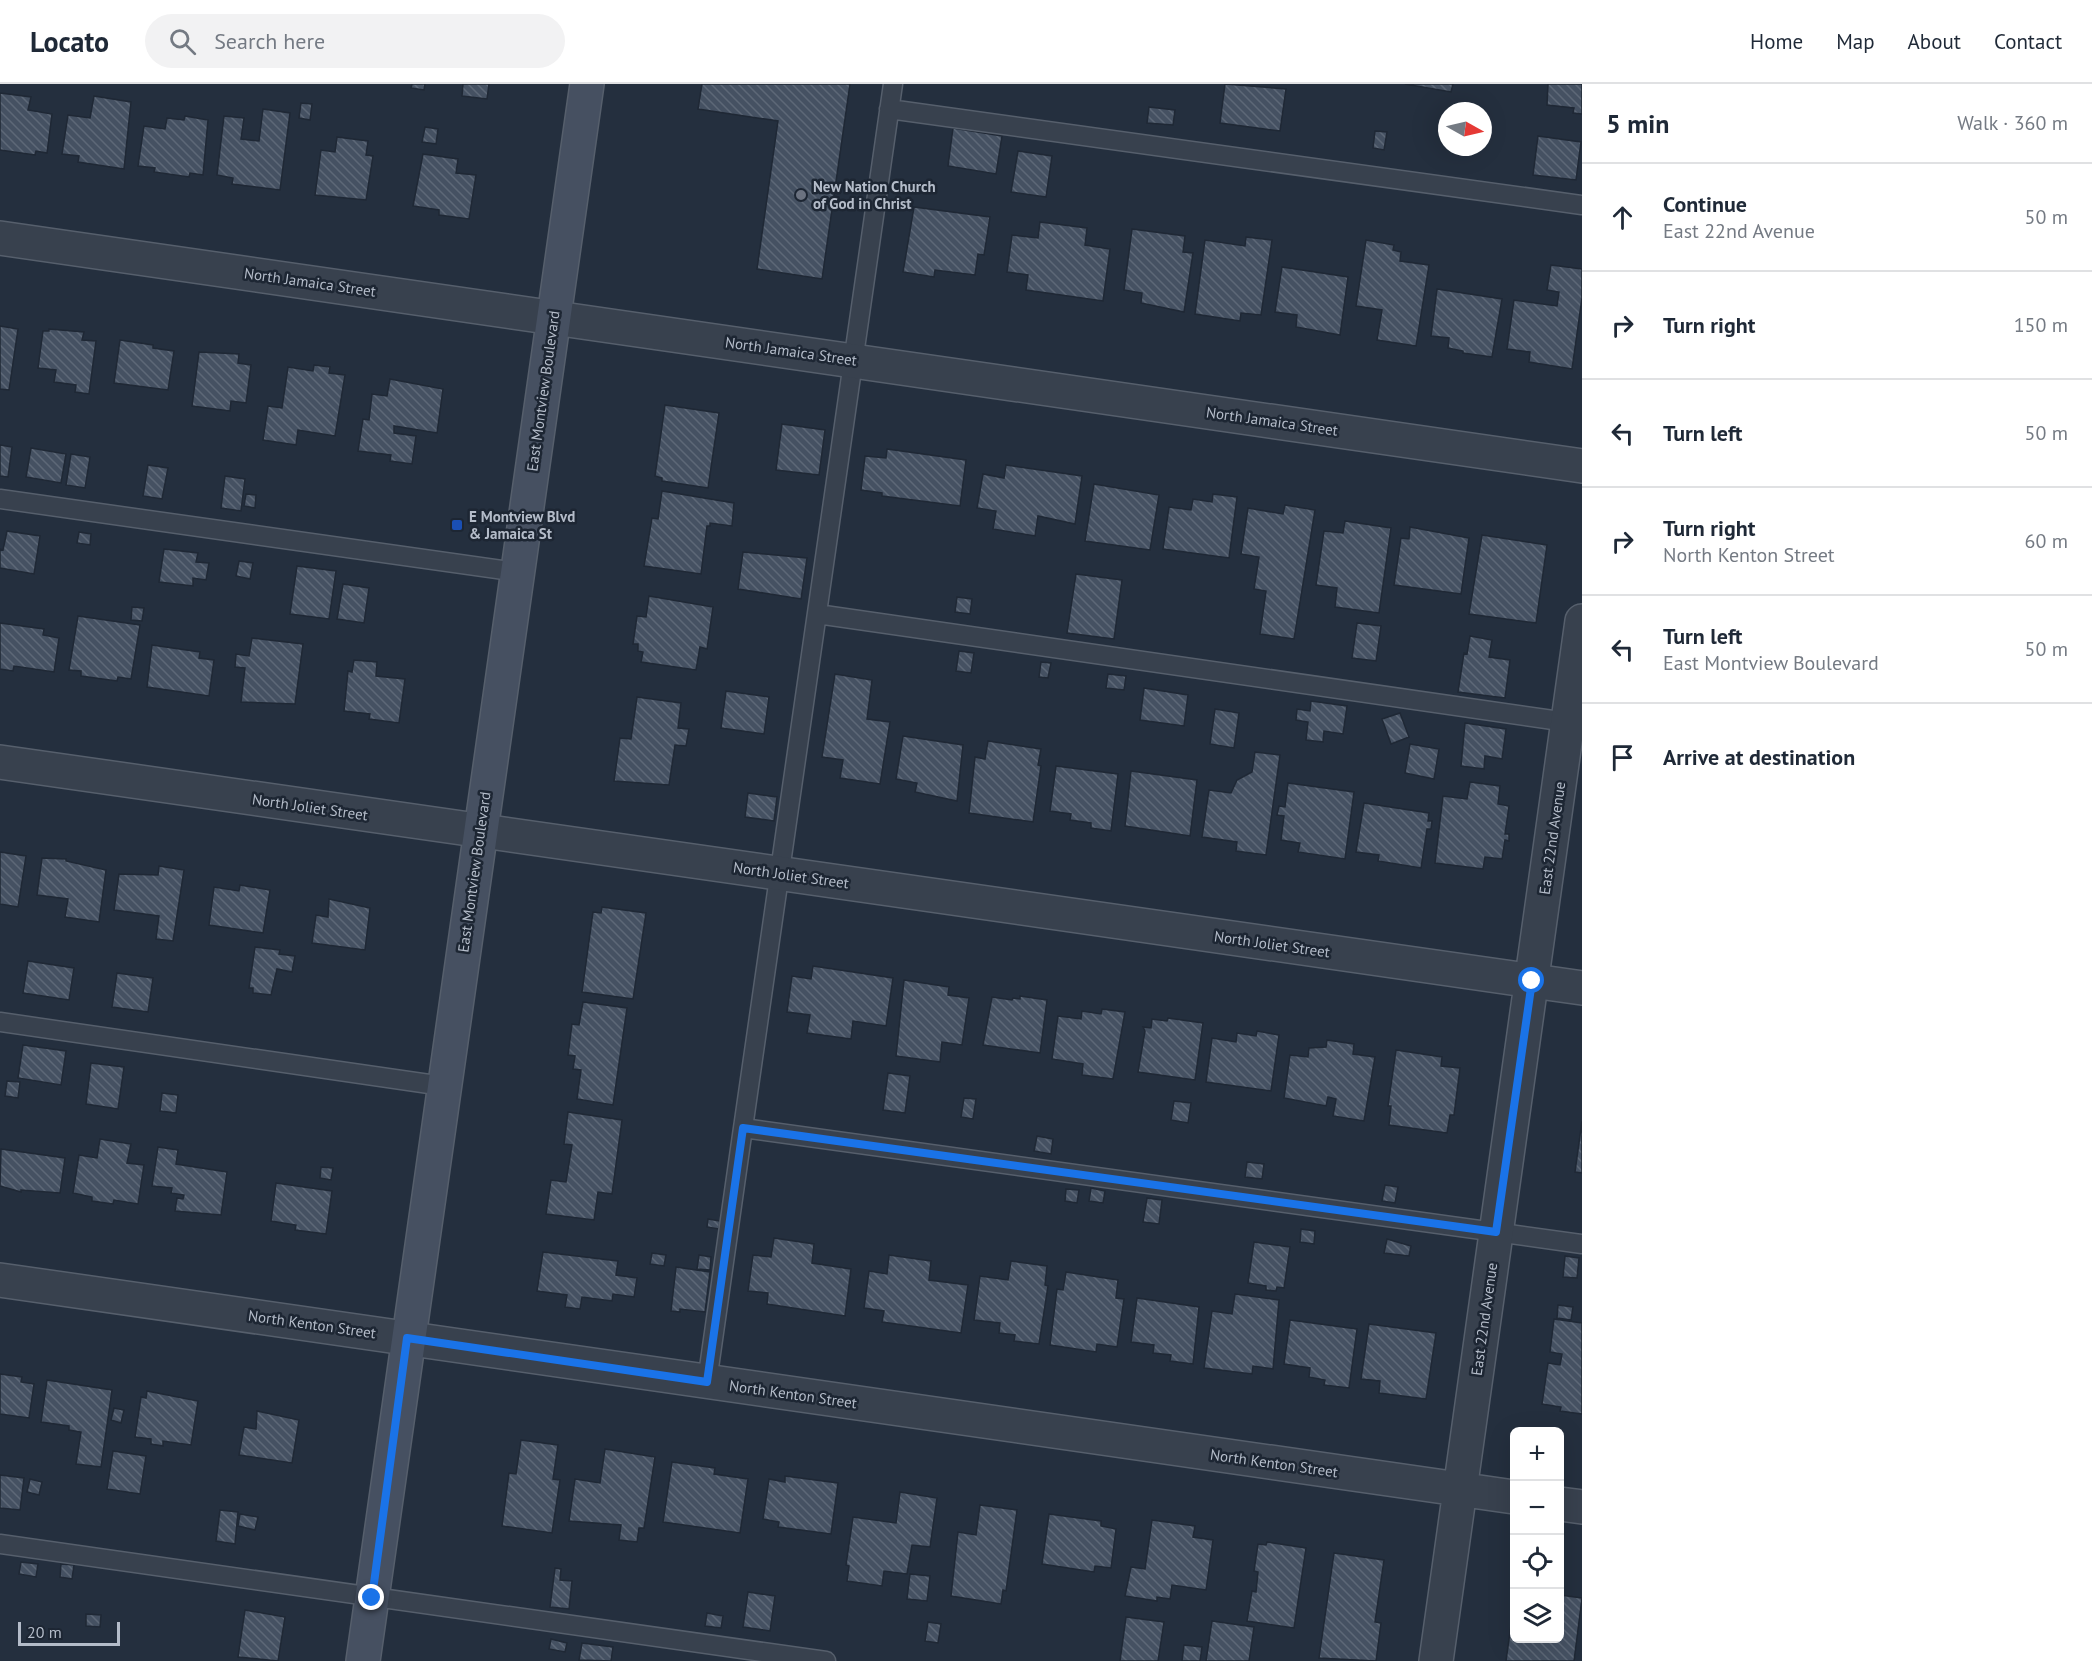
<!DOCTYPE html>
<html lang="en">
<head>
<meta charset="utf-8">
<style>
  :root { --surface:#fff; --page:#f2f2f3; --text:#1f2937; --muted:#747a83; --line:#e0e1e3 }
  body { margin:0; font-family:"PT Sans",sans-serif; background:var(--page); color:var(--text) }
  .controls { position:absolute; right:18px; bottom:18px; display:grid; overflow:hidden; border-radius:9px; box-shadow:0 6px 24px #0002 }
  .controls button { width:54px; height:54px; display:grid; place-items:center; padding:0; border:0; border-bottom:2px solid var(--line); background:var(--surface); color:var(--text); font:30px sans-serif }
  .compass { position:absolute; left:1438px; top:18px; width:54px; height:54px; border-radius:50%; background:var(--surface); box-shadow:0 6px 24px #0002; rotate:98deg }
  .scale { position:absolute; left:18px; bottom:15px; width:102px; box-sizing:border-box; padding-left:6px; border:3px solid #b4bcc9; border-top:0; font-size:16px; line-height:21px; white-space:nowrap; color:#b4bcc9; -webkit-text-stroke:4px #1d2633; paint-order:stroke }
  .stop { position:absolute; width:18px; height:18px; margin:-14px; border:4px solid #1a73e8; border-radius:50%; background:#fff }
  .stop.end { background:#1a73e8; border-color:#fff; box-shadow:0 2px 6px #0008 }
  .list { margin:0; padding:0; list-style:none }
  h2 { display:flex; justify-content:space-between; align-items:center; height:78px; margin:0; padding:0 24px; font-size:26px }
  h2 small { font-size:20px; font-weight:400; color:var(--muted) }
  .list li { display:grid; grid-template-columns:39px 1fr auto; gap:18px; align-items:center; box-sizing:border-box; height:108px; padding:0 24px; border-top:2px solid var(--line) }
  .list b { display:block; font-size:22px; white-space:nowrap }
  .list p { margin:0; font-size:20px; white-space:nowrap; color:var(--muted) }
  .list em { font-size:20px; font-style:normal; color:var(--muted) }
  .icon { flex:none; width:33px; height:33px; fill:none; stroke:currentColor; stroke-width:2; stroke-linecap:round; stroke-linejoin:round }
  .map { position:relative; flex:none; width:1582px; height:1577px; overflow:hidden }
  header { display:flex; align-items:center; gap:36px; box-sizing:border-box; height:84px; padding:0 30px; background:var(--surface); border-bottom:2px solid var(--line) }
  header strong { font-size:28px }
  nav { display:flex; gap:33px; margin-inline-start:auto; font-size:21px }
  .search { width:420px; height:54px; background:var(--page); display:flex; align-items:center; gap:15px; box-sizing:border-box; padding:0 21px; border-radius:33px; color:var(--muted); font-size:22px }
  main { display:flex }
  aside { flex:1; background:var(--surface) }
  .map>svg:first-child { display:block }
  .building { fill:url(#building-back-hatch); stroke:#1f2835; stroke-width:1.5 }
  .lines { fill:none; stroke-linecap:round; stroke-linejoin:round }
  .lane-casing { stroke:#565f6c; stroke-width:21 }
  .street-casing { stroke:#565f6c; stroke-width:36 }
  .secondary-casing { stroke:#565f6c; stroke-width:36 }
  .lane { stroke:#38414e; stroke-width:18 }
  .street { stroke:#38414e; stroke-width:33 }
  .secondary { stroke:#465061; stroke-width:33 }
  .route { stroke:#1a73e8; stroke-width:8 }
  .worship-dot { fill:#6b7280; stroke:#1d2633; stroke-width:2 }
  .transit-dot { fill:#1a4fb4; stroke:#1d2633; stroke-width:2 }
  .labels { text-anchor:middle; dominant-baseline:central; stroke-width:5; stroke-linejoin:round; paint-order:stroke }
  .poi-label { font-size:15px; font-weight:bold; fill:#b4bcc9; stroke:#1d2633; text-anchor:start }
  .street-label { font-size:15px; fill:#b4bcc9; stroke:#1d2633 }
</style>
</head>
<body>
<header>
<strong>Locato</strong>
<div class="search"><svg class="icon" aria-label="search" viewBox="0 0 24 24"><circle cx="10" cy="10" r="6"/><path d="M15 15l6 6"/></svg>Search here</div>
<nav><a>Home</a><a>Map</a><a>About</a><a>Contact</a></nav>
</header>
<main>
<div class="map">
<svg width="1582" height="1577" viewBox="0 0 1582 1577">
  <defs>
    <pattern id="building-back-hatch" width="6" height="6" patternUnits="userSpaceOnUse" patternTransform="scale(1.5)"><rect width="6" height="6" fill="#455162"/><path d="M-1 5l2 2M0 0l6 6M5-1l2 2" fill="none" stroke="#5d6877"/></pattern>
  </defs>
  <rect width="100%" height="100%" fill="#242f3e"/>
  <path class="building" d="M412,0H425L424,6L411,4Z
    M463,0H489L487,15L462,12Z
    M702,0H850L822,195L757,185L778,37L698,25Z
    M1225,0L1286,5L1280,47L1220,39Z
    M1405,0H1453L1451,8Z
    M1548,0H1582V30L1573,29L1574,24L1547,21Z
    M0,9L31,13L28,26L52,30L47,69L36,67L35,71L0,66Z
    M94,12L131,18L124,85L78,78L79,72L62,70L68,31L90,34Z
    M301,19L312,20L310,36L299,34Z
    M1149,23L1175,26L1173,41L1147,39Z
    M263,25L290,29L280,106L232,100L233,94L217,91L224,32L244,34L241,55L259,57Z
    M185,32L208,36L203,91L190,89L189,93L154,88L155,84L138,82L144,42L165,45L167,34L184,36Z
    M425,43L438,45L436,60L422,58Z
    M953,44L1002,52L996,90L948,82Z
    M1375,47L1387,48L1384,66L1373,64Z
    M1538,52L1581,58L1576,96L1533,91Z
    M337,53L368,57L366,71L373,72L366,116L315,111L321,66L335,68Z
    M1018,67L1052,72L1046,113L1011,108Z
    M423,70L458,75L456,89L476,91L469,135L439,131V126L413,122Z
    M914,123L990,133L984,171L978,170L975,191L935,186L934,193L903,188Z
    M1040,138L1087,144L1085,161L1110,165L1103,217L1026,206L1028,191L1007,188L1012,151L1038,154Z
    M1132,145L1185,152L1183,168L1193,169L1184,228L1141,219L1142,209L1124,206Z
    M1246,153L1272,156L1261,231L1241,229L1240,237L1195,230L1205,156L1245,162Z
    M1366,156L1394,161L1393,166L1401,168L1400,177L1429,181L1416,262L1377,256L1382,226L1356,222Z
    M1551,181L1582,185V214L1572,285L1529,278L1530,268L1507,265L1514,216L1557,222L1559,208L1547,206Z
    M1282,183L1348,193L1340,251L1296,243L1297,231L1275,228Z
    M1437,205L1502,215L1492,273L1463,269V267L1448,264L1449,254L1431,252Z
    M0,242L18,245L9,306L0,305Z
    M49,245L84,248L82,256L96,257L89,310L75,308L76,301L54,298L56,286L38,284L43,247H49Z
    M120,256L153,261V264L174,267L168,306L114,299Z
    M199,268L239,270L238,279L251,281L246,319L231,317L230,327L192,322Z
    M314,281L330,283L329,289L345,291L335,352L298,346L296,361L263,356L268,322L282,324L288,283L313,287Z
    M390,295L443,305L437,349L394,342V349L416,352L412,380L390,377L391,371L358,367L363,335L369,336L372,310L387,312Z
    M665,321L719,329L708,404L662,397V394L655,392Z
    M782,340L825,346L819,391L776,386Z
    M0,361L12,363L8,393L0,392Z
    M31,364L66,370L61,399L26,393Z
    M887,365L966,376L960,422L882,412V409L861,406L865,372L886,374Z
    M71,370L90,373L85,404L66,401Z
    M148,381L168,384L162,415L143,412Z
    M1006,381L1082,392L1075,440L1038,432L1035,452L993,445L996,427L977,424L983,390L1004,394Z
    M225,392L245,395L241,427L221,424Z
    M1094,400L1159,411L1150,466L1085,457Z
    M662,407L734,419L732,442L710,439V442H707L701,490L644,482L652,434L658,435Z
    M246,410L256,411L255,424L244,422Z
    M1213,410L1237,413L1229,474L1163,465L1169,423L1191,426L1193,415L1212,418Z
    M1285,421L1315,426L1294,555L1260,550L1266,507L1254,505L1259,473L1241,470L1248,424L1283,430Z
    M1345,437L1391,444L1379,529L1335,523L1337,504L1316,501L1324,447L1343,449Z
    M1410,443L1469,454L1461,510L1394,501L1401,454L1409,455Z
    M7,447L40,452L34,490L0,484V465L3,466Z
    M79,448L91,450L90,461L77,459Z
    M1482,451L1547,461L1536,539L1469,530Z
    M164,465L198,469L196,478L209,479L206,496L193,494V502L159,498Z
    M743,468L807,474L801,515L738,505Z
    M239,477L253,479L250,495L236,492Z
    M297,482L336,487L329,535L290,530Z
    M1076,490L1122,496L1114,555L1067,549Z
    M343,500L369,504L364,539L337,535Z
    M649,512L713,523L707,565L700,563L696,586L641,578L643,568L638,567V560H633L637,532L646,533Z
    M957,513L972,515L970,530L955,528Z
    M132,523L144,524L142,537L131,536Z
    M78,532L140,541L131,595L118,593L117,597L81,592V587L69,586Z
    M0,539L44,545L43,551L59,554L54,588L14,582L13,587L0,585Z
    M1357,539L1381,542L1376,577L1352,574Z
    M1470,552L1492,556L1489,573L1510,576L1505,614L1458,608L1464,569L1467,570Z
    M252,554L303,560L295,620L241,618L245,584L235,583L236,570L249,572Z
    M152,561L200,568L199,574L214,576L209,612L147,603Z
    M959,567L974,569L971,589L956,587Z
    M354,576L377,578L376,592L405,595L399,639L369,635L370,630L344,627L348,587L352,588Z
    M1041,578L1051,579L1048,594L1039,593Z
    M835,590L872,596L867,635L890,638L880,700L840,694L843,676L822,673Z
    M1108,590L1126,592L1124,606L1106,604Z
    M1144,604L1188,611L1184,642L1140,636Z
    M726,607L769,613L764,650L721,644Z
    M637,613L681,619L678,644L689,645L686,662L675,661L669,701L614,697L620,654L631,655Z
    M1311,617L1347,622L1343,650L1324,647L1323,658L1306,656L1308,638L1296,636L1297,625L1310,627Z
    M1215,625L1239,629L1234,664L1210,660Z
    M1400,629L1409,653L1391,660L1382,635Z
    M1465,639L1506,645L1502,675L1485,672L1484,685L1461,682Z
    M903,652L963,661L957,717L915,708L917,699L896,695Z
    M988,657L1041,665L1038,681L1041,682L1033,738L969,729L975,673L985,675Z
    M1410,660L1439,665L1434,695L1405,689Z
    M1255,668L1280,671L1266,771L1236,767L1237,758L1202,753L1209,706L1231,709L1237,696L1252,688Z
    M1056,682L1118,690L1111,747L1091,744V739L1070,736L1071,730L1050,727Z
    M1131,687L1197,696L1190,752L1125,742Z
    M1470,698L1500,702L1498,720L1509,722L1505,750H1509V757L1505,756L1502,775L1485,773L1483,785L1435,779L1443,712L1467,715Z
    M1288,699L1354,708L1345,775L1298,768L1300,759L1281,756L1284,732L1277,731L1279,722L1285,723Z
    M748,709L777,713L774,737L745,733Z
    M1364,719L1429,729L1428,737H1432L1431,745H1427L1421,784L1378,777L1379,771L1356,768Z
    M0,768L26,772L18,823L0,820Z
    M42,774L66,775V777L106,786L99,838L65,833L68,815L37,811Z
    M159,782L184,786L173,857L156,855L159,832L114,826L119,790L158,791Z
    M240,801L270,806L263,849L209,841L214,803L239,807Z
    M329,815L370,824L365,866L312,859L316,831L328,833Z
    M602,823L646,829L633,915L582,908L593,828L601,829Z
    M255,863L280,866L279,870L295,872L292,888L277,885L271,911L253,909V904H249Z
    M28,877L74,884L69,916L23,909Z
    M813,882L893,894L886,942L853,937L851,955L807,949L810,931L787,928L792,892L811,895Z
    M117,889L153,894L148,928L112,923Z
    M904,896L949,903L948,911L969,914L962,961L942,958L940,978L896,972Z
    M1020,912L1047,916L1040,969L983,961L992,913L1012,916L1013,914L1020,915Z
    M583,918L627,924L613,1021L577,1015L581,986L573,985L575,972L568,971L572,940L579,941Z
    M1102,925L1125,928L1113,995L1082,991L1083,980L1052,975L1058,932L1081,935L1082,927L1101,930Z
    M1168,934L1203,939L1195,996L1138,988L1145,947L1143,943L1151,944L1152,935L1167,937Z
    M1257,947L1279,951L1271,1007L1206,998L1212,954L1236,958L1237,949L1256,952Z
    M1327,956L1354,960L1353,970L1375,973L1364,1037L1333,1032L1336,1015L1328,1013L1326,1022L1284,1014L1290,971L1308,973L1309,964L1326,963Z
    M23,961L66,967L61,1001L18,994Z
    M1396,966L1442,973L1441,982L1460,984L1454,1031H1450L1447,1049L1389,1041L1391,1022H1388Z
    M91,979L124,983L118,1025L86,1020Z
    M888,989L910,992L905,1029L883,1026Z
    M7,997L20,998L18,1014L5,1012Z
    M162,1009L178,1011L176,1029L160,1027Z
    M964,1014L976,1015L973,1035L961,1033Z
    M1174,1017L1191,1019L1188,1039L1171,1036Z
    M568,1028L622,1036L612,1110L598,1108L594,1136L546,1130L551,1096L566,1098L572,1061L564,1060Z
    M1582,1037V1089L1575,1088Z
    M1037,1052L1053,1055L1051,1070L1034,1067Z
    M100,1055L131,1060L127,1079L144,1081L138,1120L114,1116L113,1120L92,1117V1113L73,1109L79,1071L97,1074Z
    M158,1063L178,1066L176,1080L227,1088L221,1131L175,1127L177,1114L183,1115L184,1111L171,1109L172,1104L152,1102Z
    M1,1065L65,1074L60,1109L21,1106V1108L0,1102Z
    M1247,1078L1264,1080L1262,1095L1245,1093Z
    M321,1083L333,1084L331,1096L320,1094Z
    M276,1099L332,1107L326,1150L295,1146L296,1141L271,1137Z
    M1385,1101L1398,1103L1395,1119L1382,1117Z
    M1091,1104L1105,1107L1103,1119L1089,1117Z
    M1066,1105L1079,1106L1077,1119L1065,1117Z
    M1147,1114L1162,1116L1159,1140L1143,1138Z
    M708,1135L720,1137L719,1145L707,1143Z
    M1301,1145L1315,1147L1314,1160L1300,1158Z
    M774,1154L814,1160L812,1179L851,1185L845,1232L767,1220L768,1209L748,1207L753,1171L771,1173Z
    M1387,1155L1411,1162L1409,1172L1384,1169Z
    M1254,1158L1290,1163L1284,1204L1277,1203L1276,1207L1266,1206V1202L1248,1199Z
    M543,1168L618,1177L616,1191L637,1194L634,1213L613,1210L612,1217L582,1213L580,1225L565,1223L567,1211L537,1207Z
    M652,1169L666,1171L664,1182L650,1180Z
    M699,1171L711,1173L710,1186L697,1185Z
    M889,1171L931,1177L929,1196L968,1201L961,1249L882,1238L884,1227L864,1224L869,1187L887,1190Z
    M1565,1172L1579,1174L1577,1194L1563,1193Z
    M1011,1177L1047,1182L1045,1201L1048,1202L1039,1260L1014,1257L1015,1251L999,1249L1000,1239L974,1236L980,1192L1008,1196Z
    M676,1183L710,1188L705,1228L680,1225V1228L671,1227Z
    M1066,1188L1118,1196L1116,1214L1124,1215L1117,1263L1097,1260L1096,1268L1050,1261L1057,1205L1063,1206Z
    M1235,1210L1279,1216L1273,1285L1253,1282L1252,1290L1204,1284L1212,1227L1232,1230Z
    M1137,1214L1199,1223L1193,1280L1170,1277L1171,1271L1153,1269L1154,1261L1131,1258Z
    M1558,1221L1573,1223L1571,1236L1557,1234Z
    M1554,1235L1582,1239V1330L1560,1327L1561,1323L1542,1320L1548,1279L1560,1281L1562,1270L1550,1268Z
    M1290,1236L1357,1245L1349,1304L1324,1301L1325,1296L1309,1293L1310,1284L1284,1280Z
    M1369,1240L1436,1249L1426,1315L1379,1309L1380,1297L1361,1295Z
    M0,1290L22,1293L21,1298L34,1300L29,1334L0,1330Z
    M47,1296L112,1306L101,1383L76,1380L81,1348L69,1346V1342L41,1338Z
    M147,1307L198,1317L191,1361L163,1357V1362L151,1360V1355L135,1353L141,1313L146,1314Z
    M114,1324L124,1326L121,1339L111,1336Z
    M257,1327L299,1336L292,1379L239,1371L244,1343L256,1345Z
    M521,1356L558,1361L553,1395L560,1396L552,1449L502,1442L509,1389L516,1390Z
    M605,1365L655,1373L644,1444H639L637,1458L619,1456L621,1441L569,1437L575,1395L600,1399Z
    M113,1367L146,1372L140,1410L107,1405Z
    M672,1378L715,1384L714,1390L748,1395L740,1449L663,1438Z
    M0,1391L24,1394L20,1426L0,1424Z
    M785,1392L838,1399L831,1450L778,1443L779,1438L763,1435L769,1395L785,1398Z
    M30,1395L42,1398L39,1411L27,1408Z
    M900,1408L937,1414L930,1463L912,1461L907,1490L884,1487L882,1502L847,1497L849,1482L846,1481L853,1433L896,1439Z
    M980,1421L1017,1426L1006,1507L1003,1506L1001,1520L951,1512L958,1448L976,1451Z
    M220,1426L238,1428L235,1460L216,1457Z
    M240,1430L258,1433L255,1446L238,1442Z
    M1049,1430L1101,1437V1442L1116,1445L1111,1484L1095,1482L1094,1488L1042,1480Z
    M1152,1436L1195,1442L1193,1453L1213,1456L1206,1506L1172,1501L1170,1515L1157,1513V1517L1125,1512L1131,1483L1145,1485Z
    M1267,1458L1306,1464L1294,1544L1247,1537L1252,1507L1256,1508L1258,1488L1254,1487L1258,1460L1266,1461Z
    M1334,1469L1384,1476L1375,1538L1381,1539L1376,1577L1319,1574Z
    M21,1478L38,1480L36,1493L19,1490Z
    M61,1480L74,1481L72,1495L60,1493Z
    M555,1484L561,1485L560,1496L572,1497L569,1525L550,1523Z
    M910,1490L930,1492L927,1517L907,1515Z
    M748,1508L775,1512L770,1547L743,1543Z
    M1560,1511L1582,1514L1574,1577H1506L1512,1534H1514V1554H1560Z
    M245,1526L285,1533L278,1577L238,1573Z
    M707,1529L723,1532L721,1544L705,1542Z
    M86,1530L101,1531L100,1543L86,1542Z
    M1126,1533L1164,1538L1158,1577H1120Z
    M1212,1537L1254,1543L1249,1577H1206Z
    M928,1538L941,1540L938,1559L925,1557Z
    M551,1555L567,1559L565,1568L549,1565Z
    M582,1559L613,1563L611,1577L579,1576Z
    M1184,1561L1202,1563L1200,1577H1182Z"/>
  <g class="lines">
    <defs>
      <path id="lane" d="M893,0L743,1044L1582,1160
        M889,25L1582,121
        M0,415L517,488
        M817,530L1574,639
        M0,938L443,1002
        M707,1298L743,1044
        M0,1460L826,1577"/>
      <path id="street" d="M0,154L1582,382
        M0,678L1582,904
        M0,1196L1514,1413
        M1560,1420L1582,1423
        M1436,1577L1582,537"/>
      <path id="secondary" d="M363,1577L587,0"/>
    </defs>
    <use href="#lane" class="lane-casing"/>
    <use href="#street" class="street-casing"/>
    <use href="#secondary" class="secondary-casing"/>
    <use href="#lane" class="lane"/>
    <use href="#street" class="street"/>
    <use href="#secondary" class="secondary"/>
  </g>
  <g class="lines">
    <path class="route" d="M372,1514L407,1254L707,1298L743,1044L1496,1148L1532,897"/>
  </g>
  <circle class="worship-dot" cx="801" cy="111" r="6"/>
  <rect class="transit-dot" x="451" y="435" width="12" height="12" rx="3"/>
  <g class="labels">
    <g class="poi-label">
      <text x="813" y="102">New Nation Church<tspan x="813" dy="17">of God in Christ</tspan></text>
      <text x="469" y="432">E Montview Blvd<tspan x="469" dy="17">&amp; Jamaica St</tspan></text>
    </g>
    <g class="street-label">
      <text transform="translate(310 198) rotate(8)">North Jamaica Street</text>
      <text transform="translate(791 267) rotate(8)">North Jamaica Street</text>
      <text transform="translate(543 307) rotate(-82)">East Montview Boulevard</text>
      <text transform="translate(1272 337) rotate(8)">North Jamaica Street</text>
      <text transform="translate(310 723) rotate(8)">North Joliet Street</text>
      <text transform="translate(1552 754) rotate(-82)">East 22nd Avenue</text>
      <text transform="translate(474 788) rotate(-82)">East Montview Boulevard</text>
      <text transform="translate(791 791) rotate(8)">North Joliet Street</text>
      <text transform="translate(1272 860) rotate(8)">North Joliet Street</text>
      <text transform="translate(1484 1235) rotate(-82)">East 22nd Avenue</text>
      <text transform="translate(312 1240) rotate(8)">North Kenton Street</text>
      <text transform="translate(793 1310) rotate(8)">North Kenton Street</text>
      <text transform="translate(1274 1379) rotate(8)">North Kenton Street</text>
    </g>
  </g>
</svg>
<div class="controls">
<button>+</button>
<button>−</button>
<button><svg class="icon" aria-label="locate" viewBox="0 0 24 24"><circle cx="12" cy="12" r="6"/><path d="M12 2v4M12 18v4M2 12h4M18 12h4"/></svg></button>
<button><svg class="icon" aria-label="layers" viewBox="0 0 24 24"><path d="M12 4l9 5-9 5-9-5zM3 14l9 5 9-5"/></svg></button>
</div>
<svg class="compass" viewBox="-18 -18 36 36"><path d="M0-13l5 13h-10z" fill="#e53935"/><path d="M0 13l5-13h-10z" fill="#747a83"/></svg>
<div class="scale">20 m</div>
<div class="stop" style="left:1532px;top:897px"></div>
<div class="stop end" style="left:372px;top:1514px"></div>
</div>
<aside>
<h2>5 min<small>Walk · 360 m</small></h2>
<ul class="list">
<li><svg class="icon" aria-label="ahead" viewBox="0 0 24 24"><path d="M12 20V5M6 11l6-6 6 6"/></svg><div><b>Continue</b><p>East 22nd Avenue</p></div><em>50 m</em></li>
<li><svg class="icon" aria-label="right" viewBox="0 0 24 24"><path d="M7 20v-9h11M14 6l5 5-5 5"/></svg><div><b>Turn right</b></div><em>150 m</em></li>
<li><svg class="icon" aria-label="left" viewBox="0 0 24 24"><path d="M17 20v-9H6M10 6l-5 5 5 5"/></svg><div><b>Turn left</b></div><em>50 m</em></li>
<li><svg class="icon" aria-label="right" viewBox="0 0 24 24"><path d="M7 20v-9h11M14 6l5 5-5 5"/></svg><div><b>Turn right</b><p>North Kenton Street</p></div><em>60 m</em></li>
<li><svg class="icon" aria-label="left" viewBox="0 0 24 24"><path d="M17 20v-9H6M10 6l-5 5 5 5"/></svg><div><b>Turn left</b><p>East Montview Boulevard</p></div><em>50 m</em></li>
<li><svg class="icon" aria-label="arrive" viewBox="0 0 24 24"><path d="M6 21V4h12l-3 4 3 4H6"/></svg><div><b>Arrive at destination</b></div></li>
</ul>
</aside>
</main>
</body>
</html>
